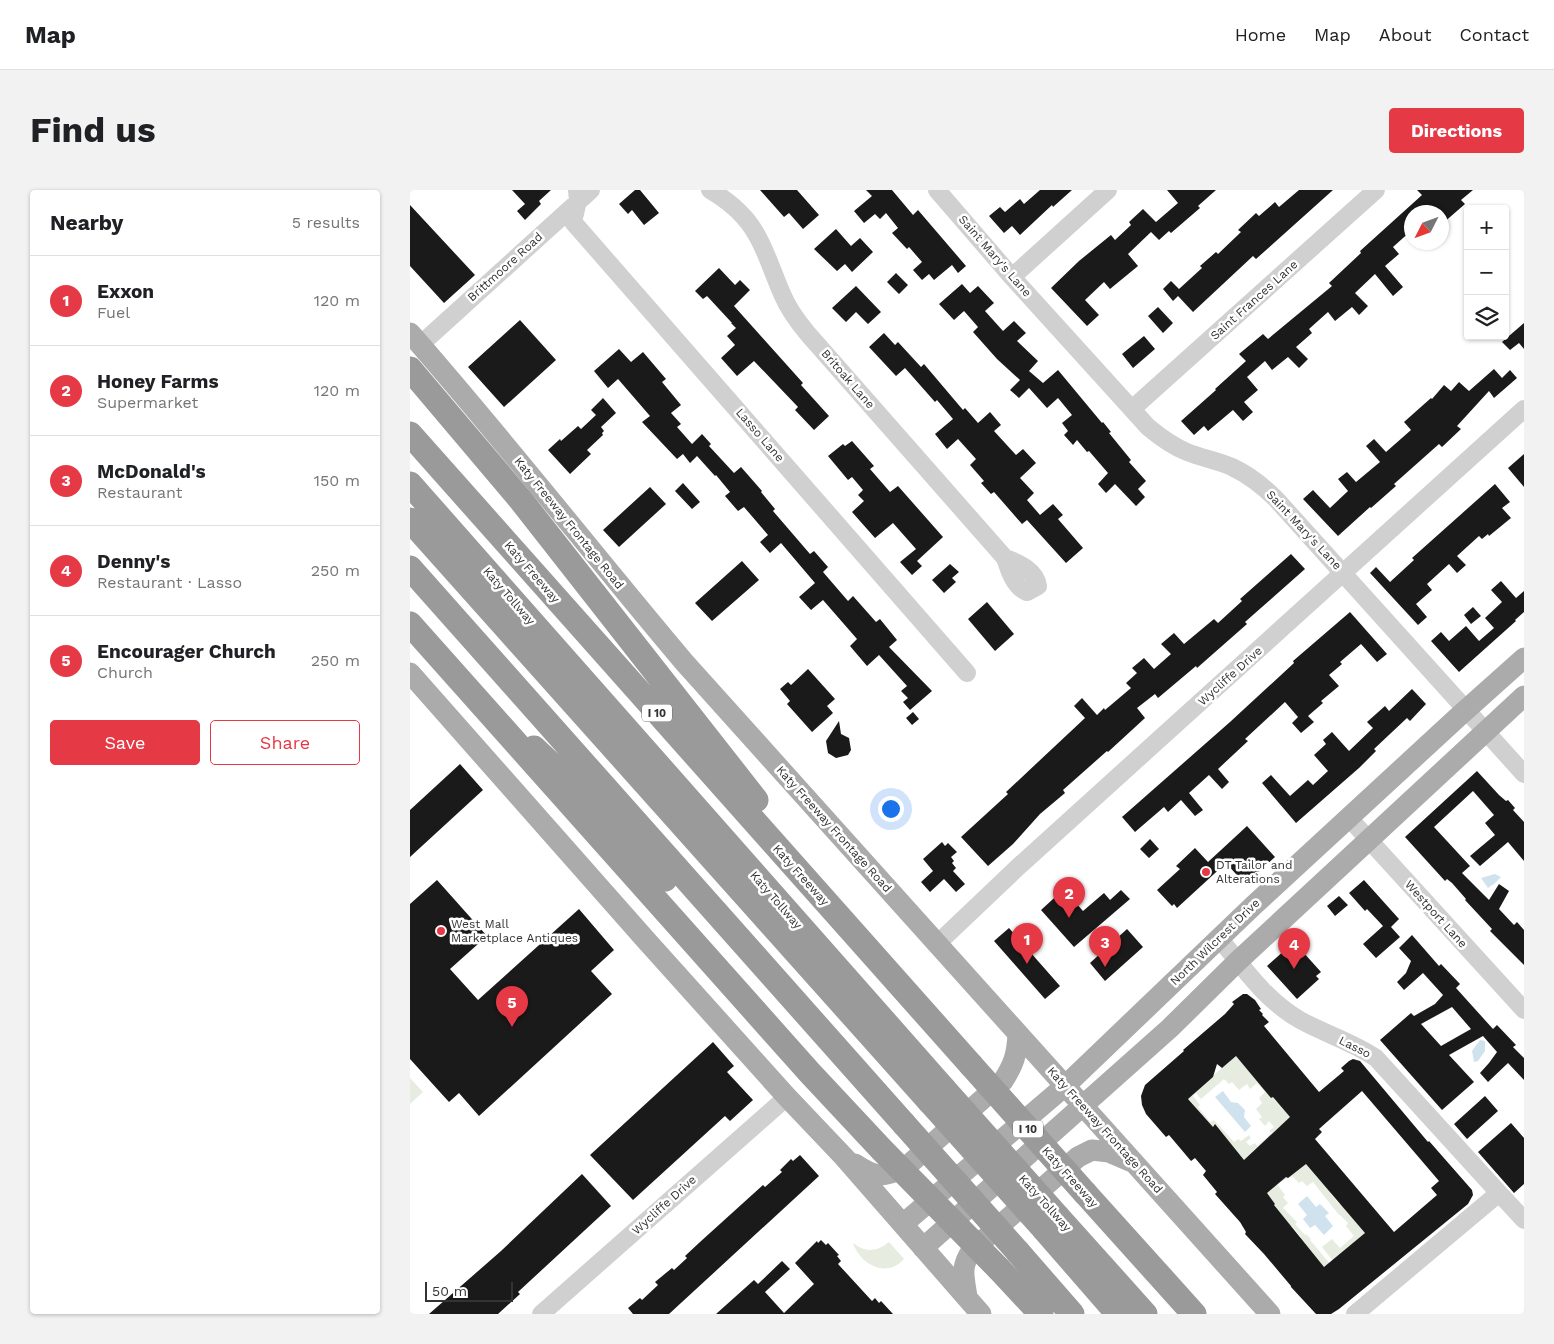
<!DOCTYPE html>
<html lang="en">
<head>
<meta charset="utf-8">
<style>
  :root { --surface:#fff; --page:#f2f2f2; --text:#202124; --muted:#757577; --line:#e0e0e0; --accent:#e63946 }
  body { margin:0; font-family:"Work Sans",sans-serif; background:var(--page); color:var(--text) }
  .controls { position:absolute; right:15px; top:15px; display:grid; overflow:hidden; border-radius:5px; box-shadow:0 1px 4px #0004 }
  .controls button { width:45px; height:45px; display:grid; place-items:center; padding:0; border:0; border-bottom:1px solid var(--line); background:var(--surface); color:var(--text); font:25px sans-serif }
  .compass { position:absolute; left:994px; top:15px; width:45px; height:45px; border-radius:50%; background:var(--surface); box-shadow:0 1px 4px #0004; rotate:228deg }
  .scale { position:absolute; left:15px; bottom:12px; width:88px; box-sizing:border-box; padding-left:5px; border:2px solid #333; border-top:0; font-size:14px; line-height:18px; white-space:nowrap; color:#333; -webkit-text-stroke:4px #fff; paint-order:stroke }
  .you { position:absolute; left:480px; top:618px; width:18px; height:18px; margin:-12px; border:4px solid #fff; border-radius:50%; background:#1a73e8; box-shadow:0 0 0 8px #1a73e833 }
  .badge { display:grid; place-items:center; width:32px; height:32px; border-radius:50%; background:var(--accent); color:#fff; font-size:16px; font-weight:700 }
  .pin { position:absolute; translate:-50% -41px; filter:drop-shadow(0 1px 2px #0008) }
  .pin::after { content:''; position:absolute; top:26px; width:18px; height:15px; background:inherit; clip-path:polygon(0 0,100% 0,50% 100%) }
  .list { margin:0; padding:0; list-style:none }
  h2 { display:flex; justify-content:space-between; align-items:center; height:65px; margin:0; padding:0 20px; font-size:21px }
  h2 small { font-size:16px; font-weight:400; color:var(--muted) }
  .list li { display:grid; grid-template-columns:32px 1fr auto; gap:15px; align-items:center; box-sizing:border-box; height:90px; padding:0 20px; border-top:1px solid var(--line) }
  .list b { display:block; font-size:19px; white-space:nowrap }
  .list p { margin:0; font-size:16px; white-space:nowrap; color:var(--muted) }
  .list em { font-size:16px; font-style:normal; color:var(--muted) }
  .actions { display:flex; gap:10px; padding:15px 20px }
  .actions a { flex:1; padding:11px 0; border:1px solid var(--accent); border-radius:5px; text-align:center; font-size:18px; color:var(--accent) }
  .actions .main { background:var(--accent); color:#fff }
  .icon { flex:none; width:28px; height:28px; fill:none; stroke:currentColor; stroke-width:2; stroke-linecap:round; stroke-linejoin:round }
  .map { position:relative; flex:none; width:1114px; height:1124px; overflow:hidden; border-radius:5px }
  header { display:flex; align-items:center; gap:30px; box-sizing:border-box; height:70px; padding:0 25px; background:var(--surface); border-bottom:1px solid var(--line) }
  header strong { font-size:24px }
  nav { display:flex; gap:28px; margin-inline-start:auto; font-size:18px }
  .intro { display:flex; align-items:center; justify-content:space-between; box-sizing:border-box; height:120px; padding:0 30px }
  h1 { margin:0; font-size:35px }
  .button { padding:12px 22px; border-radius:5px; background:var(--accent); color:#fff; font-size:18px; font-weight:700 }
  main { display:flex; gap:30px; padding:0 30px }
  aside { flex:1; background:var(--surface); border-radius:5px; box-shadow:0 1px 4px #0004 }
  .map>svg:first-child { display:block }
  .green { fill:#e6ecdf; fill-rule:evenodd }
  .water { fill:#cfe2ee }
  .building { fill:#1a1a1a; fill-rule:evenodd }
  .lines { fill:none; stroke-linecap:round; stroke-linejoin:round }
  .minor { stroke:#d0d0d0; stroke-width:18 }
  .major { stroke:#ababab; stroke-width:21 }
  .highway { stroke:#9a9a9a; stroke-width:25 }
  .highway-bridge { stroke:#9a9a9a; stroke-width:25 }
  .poi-dot { fill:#e63946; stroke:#fff; stroke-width:2 }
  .labels { text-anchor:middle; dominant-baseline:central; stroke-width:5; stroke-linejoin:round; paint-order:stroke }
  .shield { fill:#fff; stroke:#707070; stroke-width:1 }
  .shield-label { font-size:11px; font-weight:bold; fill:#333 }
  .street-label { font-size:12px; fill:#333; stroke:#fff }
  .poi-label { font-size:12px; fill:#333; stroke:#fff; text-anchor:start }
</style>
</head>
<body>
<header>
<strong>Map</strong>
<nav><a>Home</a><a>Map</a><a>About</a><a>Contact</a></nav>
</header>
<div class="intro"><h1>Find us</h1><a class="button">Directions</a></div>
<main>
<aside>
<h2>Nearby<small>5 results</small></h2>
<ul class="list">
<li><span class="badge">1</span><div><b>Exxon</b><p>Fuel</p></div><em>120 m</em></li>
<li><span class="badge">2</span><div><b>Honey Farms</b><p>Supermarket</p></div><em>120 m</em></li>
<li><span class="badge">3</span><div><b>McDonald's</b><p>Restaurant</p></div><em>150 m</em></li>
<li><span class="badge">4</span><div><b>Denny's</b><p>Restaurant · Lasso</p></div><em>250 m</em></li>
<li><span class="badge">5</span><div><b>Encourager Church</b><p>Church</p></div><em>250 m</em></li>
</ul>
<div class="actions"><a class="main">Save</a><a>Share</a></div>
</aside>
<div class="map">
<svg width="1114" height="1124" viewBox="0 0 1114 1124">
  <rect width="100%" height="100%" fill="#fff"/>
  <path class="green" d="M825,862L861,908L863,907L866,912L868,911L879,926L881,925L880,928L844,960L836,970H832L831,966L814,948L815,947L805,935L803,937L777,907L782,906L788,900L787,899L819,872ZM814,889L819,894L822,892L829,900L837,894L840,899L847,893L855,902L849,908L852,913L846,919L852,927L849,929L855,936L859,931L864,937L859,941L862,943L847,956L845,953L840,956L836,952L841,948L839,945L831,951L828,949L824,952L804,930L800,932L788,917L790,915L783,906L786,903L791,909Z
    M0,888L13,902L0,914Z
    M893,973L898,975V976L907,985L906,986L921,1001L920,1003L929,1014L931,1013L944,1030L959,1047L917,1082L889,1049L891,1047L882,1036H880L867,1019L863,1016L865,1014L857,1006V1002ZM882,986L889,993L892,991L897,996L903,992L929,1025H930L938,1033L936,1036L944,1046L930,1058L922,1049L912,1057L923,1071L921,1075L900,1050L901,1049L896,1044L895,1045L885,1034L887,1032L873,1018L878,1013L873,1007L875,1005L867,994Z
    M479,1052L494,1069C476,1089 450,1074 443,1053C455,1063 467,1062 479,1052Z"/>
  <path class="water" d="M1085,684L1091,687L1083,695H1082L1078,698L1071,688Z
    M1070,850L1075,851V861L1068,871L1064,872L1062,861Z
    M813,901L821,912L828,913L835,920L834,927L841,936L835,942L805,907Z
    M897,1006L906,1017L910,1014L919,1023L915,1026L923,1036L914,1045L905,1035L900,1038L893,1029L897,1025L888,1014Z"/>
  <path class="building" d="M102,0H141L129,11L131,14L115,30L107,21L115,14Z
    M225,0H230L249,23L234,35L222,20L218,24L209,14Z
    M350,0H387L409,25L393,39L379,23L374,27Z
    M456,0H482L503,25L508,20L556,76L548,83L542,75L524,90L519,84L512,90L503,80L512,72L499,57L497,59L482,43L488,38L476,23L470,29L465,24L454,33L444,21L462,6Z
    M630,0H662L643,17L642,15L610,45L602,36L594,43L579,26L590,17L595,22L610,9L614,14Z
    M757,0H806L788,16L790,18L761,43L759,41L749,50L741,42L718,64L728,76L700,99L694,92L675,110L689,125L677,136L641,98L669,71L701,45L705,50L721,35L719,32L733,19L746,32L768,13Z
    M889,0H923L846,69L843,66L783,122L768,106L763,111L753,99L761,91L769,99L792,78L790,76L806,62L808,64L831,42L828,40L846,23L849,26L865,12L869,17Z
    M1007,0H1063L1051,10L1055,14L1032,34V22H1002V40L983,57L989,64L975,76L993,97L983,106L965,84L945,103L958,116L949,125L942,117L925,131L918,122L899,139L902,143L886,157L898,169L889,178L878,167L862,180L855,171L837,187L848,200L834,212L843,222L833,231L823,220L798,241L794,236L784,245L771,231L806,200L805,199L836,171L829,164L853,144L858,149L922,96L919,93L951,63L950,61L1012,5Z
    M0,15L65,85L34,113L0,76Z
    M426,39L441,56L450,48L463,62L442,82L435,74L427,81L404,59Z
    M309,78L325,95L330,90L340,100L324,116L393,193L391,195L419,226L404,240L385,220L388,217L344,171L327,186L311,168L325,155L317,146L326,138L321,133H322L297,106L293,109L285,101Z
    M486,83L498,95L489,104L477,92Z
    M552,94L560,103L568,96L584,113L575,121L593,141L604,131L616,143L607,151L628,171L619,181L633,193L648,180L692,233L693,232L701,242L699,243L721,270L719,272L736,291L728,299L735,307L726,316L705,294L696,303L688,294L698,283L679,261L677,262L667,250L663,255L654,245L658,241L652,233L662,225L648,208L637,218L619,198L609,208L600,200L610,190L587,169L563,142L568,137L554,121L544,130L529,114Z
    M446,96L471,122L458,134L446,122L436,132L422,118Z
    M748,117L763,133L753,143L738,126Z
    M110,130L146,170L94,217L58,177Z
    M1114,133V159L1109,153L1100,160L1092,152Z
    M474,143L485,155L488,152L511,177L514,174L553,220L555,218L568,233L580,222L591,235L584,241L606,265L613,259L626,273L610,288L624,303L617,310L630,325L643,314L653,325L648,329L673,358L656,373L617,330L612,334L584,302L581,304L571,293L574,291L560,275L566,269L548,249L537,259L525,244L543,229L527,210L525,212L495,178L486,186L459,157Z
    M734,146L745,159L723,178L712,164Z
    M209,159L221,172L233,162L256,189L252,192L271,215L261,223L271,234L267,237L282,254L292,244L301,254L299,256L324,283L331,277L352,301L351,302L365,319L363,321L400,364L404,361L418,377L413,382L438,411L443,406L466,432L470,429L487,450L479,457L522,501L500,520L493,512L498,508L491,501L497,496L469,465L457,476L440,456L447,449L413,410L401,420L389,407L405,393L371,353L360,363L350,352L358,345L334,317L328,321L315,306L320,302L306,285L305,286L287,266L280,273L273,264L267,269L232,232L240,226L208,189L198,198L184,181Z
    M1084,179L1092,188L1100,180L1107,188L1084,208L1079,201L1047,236L1051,239L1032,257L1029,254L984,294L986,296L961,318L960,317L928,346L893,309L903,300L920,318L938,301L928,289L937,282L946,292L970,272L956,256L964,249L976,262L1001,240L994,232L1021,208L1022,209L1034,195L1041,201L1049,192L1059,201Z
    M193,208L206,223L191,237L194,241L192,243L193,245L177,260L181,264L160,284L138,260L150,249L151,251L168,236L171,239L186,225L181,220Z
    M442,251L464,276L460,279L480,302L488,296L533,347L507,371L512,376L502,385L490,372L506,359L483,333L465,348L442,322L454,311L448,305L453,300L442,287L438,290L418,266L433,254L435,256Z
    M1114,264V297L1098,278Z
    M273,293L290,312L282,319L265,301Z
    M1085,294L1100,312L1092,318L1101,328L1079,346L1078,344L1072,349L1069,346L1047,366L1056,375L1047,383L1039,374L1017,394L1022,400L1006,414L1017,427L1008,435L960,383L966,377L980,392L1004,370L1002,368Z
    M240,297L256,314L209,357L193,340Z
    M881,364L895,379L835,432L837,434L787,478L786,476L748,508L745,504L727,518L735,528L698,562L697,561L653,600L655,603L630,624L603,654L578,676L551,647L598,604L596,602L675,528L664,516L672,508L687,525L694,518L695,520L721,498L716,493L727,483L722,478L734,468L744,479L761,464L751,454L764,443L774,454L804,429L808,433L832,411L830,409Z
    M332,371L349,390L302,431L285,413Z
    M540,374L549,382L542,388L546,392L534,403L522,390Z
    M1091,391L1106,408L1114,401V422L1105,430L1106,431L1049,482L1021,451L1031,442L1039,451L1056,436L1069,451L1084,438L1075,428L1092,412L1081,400Z
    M577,412L604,444L585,461L558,429Z
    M1063,417L1071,426L1061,434L1054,425Z
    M940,422L977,464L967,472L951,454L930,472L932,474L919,485L929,496L911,511L913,513L898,526L904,532L891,543L882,533L888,527L875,512L835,549L838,551L808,579L819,592L812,599L799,585L779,603L793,620L785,626L771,610L758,622L754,617L725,642L712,627L820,532L884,473L883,471Z
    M398,479L425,509L417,516L423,523L402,542L377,514L380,511L370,499L378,492L381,495Z
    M1002,499L1016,514L1000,531L997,528L964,559L966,561L949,578L886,633L852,593L861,585L880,606L898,590L903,595L918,581L904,565L916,554L913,550L922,542L939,561L963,538L957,532L975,516L979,521Z
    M503,522L509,529L502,535L496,528Z
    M429,531L431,544L439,548L441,560L438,565L426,568L418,563L416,551Z
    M50,574L73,600L0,667V620Z
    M1067,581L1089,605L1096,611L1098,610L1105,618L1103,620L1114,632V671L1098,652L1070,676L1060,666L1085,645L1075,633L1084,625L1063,601L1024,637L1060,676L1052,683L1079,710L1089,694L1099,701L1089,719L1104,735L1107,732L1114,740V775L1080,741L1082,739L1055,710L1056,709L1042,693L1037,689L1035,691L995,647Z
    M837,636L865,667L835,694L816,673L767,718L764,714L762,716L747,700L770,679L766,676L785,658L798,672Z
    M740,649L749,659L739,668L730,659Z
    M532,652L535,656L538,653L547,662L541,667L544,671L542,673L546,678L543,681L555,694L546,702L534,689L520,702L511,692L523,681L513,669Z
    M27,690L77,746L40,779L68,810L169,719L204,760L181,781L202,804L69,926L49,903L39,912L0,869V714Z
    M954,690L989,729L981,737L990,747L966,768L953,754L973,736L957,719L955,721L939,703Z
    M654,699L673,721L694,703L700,710L711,700L720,709L664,757L631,720Z
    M929,706L938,715L925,726L917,716Z
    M599,738L650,796L635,809L584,751Z
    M717,739L733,757L695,791L680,773Z
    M1002,745L1029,776L1031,774L1050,794L1046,798L1083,839L1087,835L1106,855L1103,857L1114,868V890L1098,873L1078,892L1070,883L1079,873L1087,862L1073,846L1039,865L1064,892L1032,920L970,850L1001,823L1004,826L1025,814L1033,805L1013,783L994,800L987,792L996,783L1001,771L989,758ZM1042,817L1061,839L1031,856L1011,834Z
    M884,752L911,782L906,786L909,789L887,809L857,776Z
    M833,804H837L845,810L851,819L849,820L853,824L852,825L859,832L854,836L909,902L934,881L931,878L939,871L943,869L950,871L1018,952L1019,951L1062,1000L1063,1005L1058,1014L929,1119L921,1124H906L881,1097V1096L854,1064L835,1044L836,1042L830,1032L805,1004L807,1002L793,985L796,981L785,968L781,971L759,945L756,947L736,924L732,915L731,906L735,895L774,861L773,860L815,824L824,814L822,812ZM826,866L861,908L863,907L880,927L834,970L805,934L803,937L778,909L803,887L807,874L812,878ZM952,901L1029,991L1021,998L1027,1005L984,1042L905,949L912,942L909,939ZM896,974L955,1043L914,1077L864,1015L865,1014L857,1003L876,987L878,988Z
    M303,852L324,876L317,882L343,910L320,931L315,926L223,1010L180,965Z
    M1075,906L1088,921L1057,949L1044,934Z
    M1101,933L1114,948V994L1104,1003L1068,962Z
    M390,965L409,986L259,1124H223L218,1118L230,1108L232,1110L248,1095L245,1092L262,1078L264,1080L277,1068L275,1066L290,1052L353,995L355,997L372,982L370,980L381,969L383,971Z
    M172,984L201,1016L108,1102L110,1104L88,1124H19L91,1061Z
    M411,1050L416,1055L418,1053L429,1065L427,1066L431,1071L428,1074L462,1111L465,1108L469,1113L471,1111L483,1124H306L344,1090L348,1094L372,1071L380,1079L355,1102L374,1123L404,1094L385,1073L407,1051L408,1053Z"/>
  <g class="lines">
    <path class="minor" d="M167,0L168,11L163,32L557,483
      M300,0C312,7 323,15 333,26C353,47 361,80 373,106C379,120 388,132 398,144L595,368C599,380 604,397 617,402L628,396C626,381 608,372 595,368
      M527,0L602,87L738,237C750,247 762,256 777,262C792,268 808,271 822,277C839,285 853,296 866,309L1114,584
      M602,87L698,0
      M10,155L181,0
      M722,219L966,0
      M939,628L1114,820
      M809,748C833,777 856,811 890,830C915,844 943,852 966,868L1089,1003
      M527,754L608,677L1114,219
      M131,1124L377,907
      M945,1124L1089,1003L1114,1030"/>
    <path class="major" d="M0,143C94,250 182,363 274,472L860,1124
      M0,483L235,749L377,907L434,967L571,1124
      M445,974C466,988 473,988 496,977L593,891C604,874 607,864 608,844
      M493,1034L655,896L844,715L1048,527L1114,468
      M513,1058L760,838L828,771L1114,506
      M557,1107C554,1086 550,1077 562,1060L668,967L682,960L699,962L720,971"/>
    <path class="highway" d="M0,179L110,309L346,610
      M0,244L561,875
      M0,294L534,899
      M0,330L520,912
      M0,378L494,934
      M124,558L199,629L255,689
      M675,1003L784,1124
      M648,1027L735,1124
      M634,1039L708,1124
      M608,1062L662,1124
      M589,1079L631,1124"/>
    <path class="highway-bridge" d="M0,434L400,883L473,961L589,1079
      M561,875L675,1003
      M534,899L648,1027
      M520,912L634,1039
      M494,934L608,1062"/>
  </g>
  <g class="poi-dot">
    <circle cx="796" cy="682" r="5"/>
    <circle cx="31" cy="741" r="5"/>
  </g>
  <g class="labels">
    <g class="shield">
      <rect x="232" y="514.5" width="30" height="17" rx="4"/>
      <rect x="603" y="930.5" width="30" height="17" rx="4"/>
    </g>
    <g class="shield-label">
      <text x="247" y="523">I 10</text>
      <text x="618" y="939">I 10</text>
    </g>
    <g class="street-label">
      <text transform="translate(585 66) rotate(49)">Saint Mary's Lane</text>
      <text transform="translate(95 77) rotate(-42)">Brittmoore Road</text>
      <text transform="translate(844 110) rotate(-42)">Saint Frances Lane</text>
      <text transform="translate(438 189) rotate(49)">Britoak Lane</text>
      <text transform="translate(350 245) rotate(49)">Lasso Lane</text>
      <text transform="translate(159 333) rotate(51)">Katy Freeway Frontage Road</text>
      <text transform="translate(894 340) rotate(47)">Saint Mary's Lane</text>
      <text transform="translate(122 382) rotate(49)">Katy Freeway</text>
      <text transform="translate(99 406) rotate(49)">Katy Tollway</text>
      <text transform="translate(820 486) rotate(-42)">Wycliffe Drive</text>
      <text transform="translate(424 639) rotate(48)">Katy Freeway Frontage Road</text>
      <text transform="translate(391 685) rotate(48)">Katy Freeway</text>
      <text transform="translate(366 710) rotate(49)">Katy Tollway</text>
      <text transform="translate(1026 724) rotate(48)">Westport Lane</text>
      <text transform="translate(805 752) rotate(-44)">North Wilcrest Drive</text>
      <text transform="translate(945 857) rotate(27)">Lasso</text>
      <text transform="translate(695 940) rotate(48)">Katy Freeway Frontage Road</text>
      <text transform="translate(660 987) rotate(48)">Katy Freeway</text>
      <text transform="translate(635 1013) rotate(48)">Katy Tollway</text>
      <text transform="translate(254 1015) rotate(-42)">Wycliffe Drive</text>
    </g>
    <g class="poi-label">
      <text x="806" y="675">DT Tailor and<tspan x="806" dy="14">Alterations</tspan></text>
      <text x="41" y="734">West Mall<tspan x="41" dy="14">Marketplace Antiques</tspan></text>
    </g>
  </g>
</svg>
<div class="controls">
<button>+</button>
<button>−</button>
<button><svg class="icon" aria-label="layers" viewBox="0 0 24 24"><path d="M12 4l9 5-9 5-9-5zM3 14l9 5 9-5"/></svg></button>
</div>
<svg class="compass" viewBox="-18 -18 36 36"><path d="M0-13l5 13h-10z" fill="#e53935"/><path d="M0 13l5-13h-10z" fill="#757577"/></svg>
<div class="scale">50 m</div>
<div class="you"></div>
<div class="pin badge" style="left:617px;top:774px">1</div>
<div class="pin badge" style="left:659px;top:728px">2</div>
<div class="pin badge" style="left:695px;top:777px">3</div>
<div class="pin badge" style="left:884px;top:779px">4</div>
<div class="pin badge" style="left:102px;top:837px">5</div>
</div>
</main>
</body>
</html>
